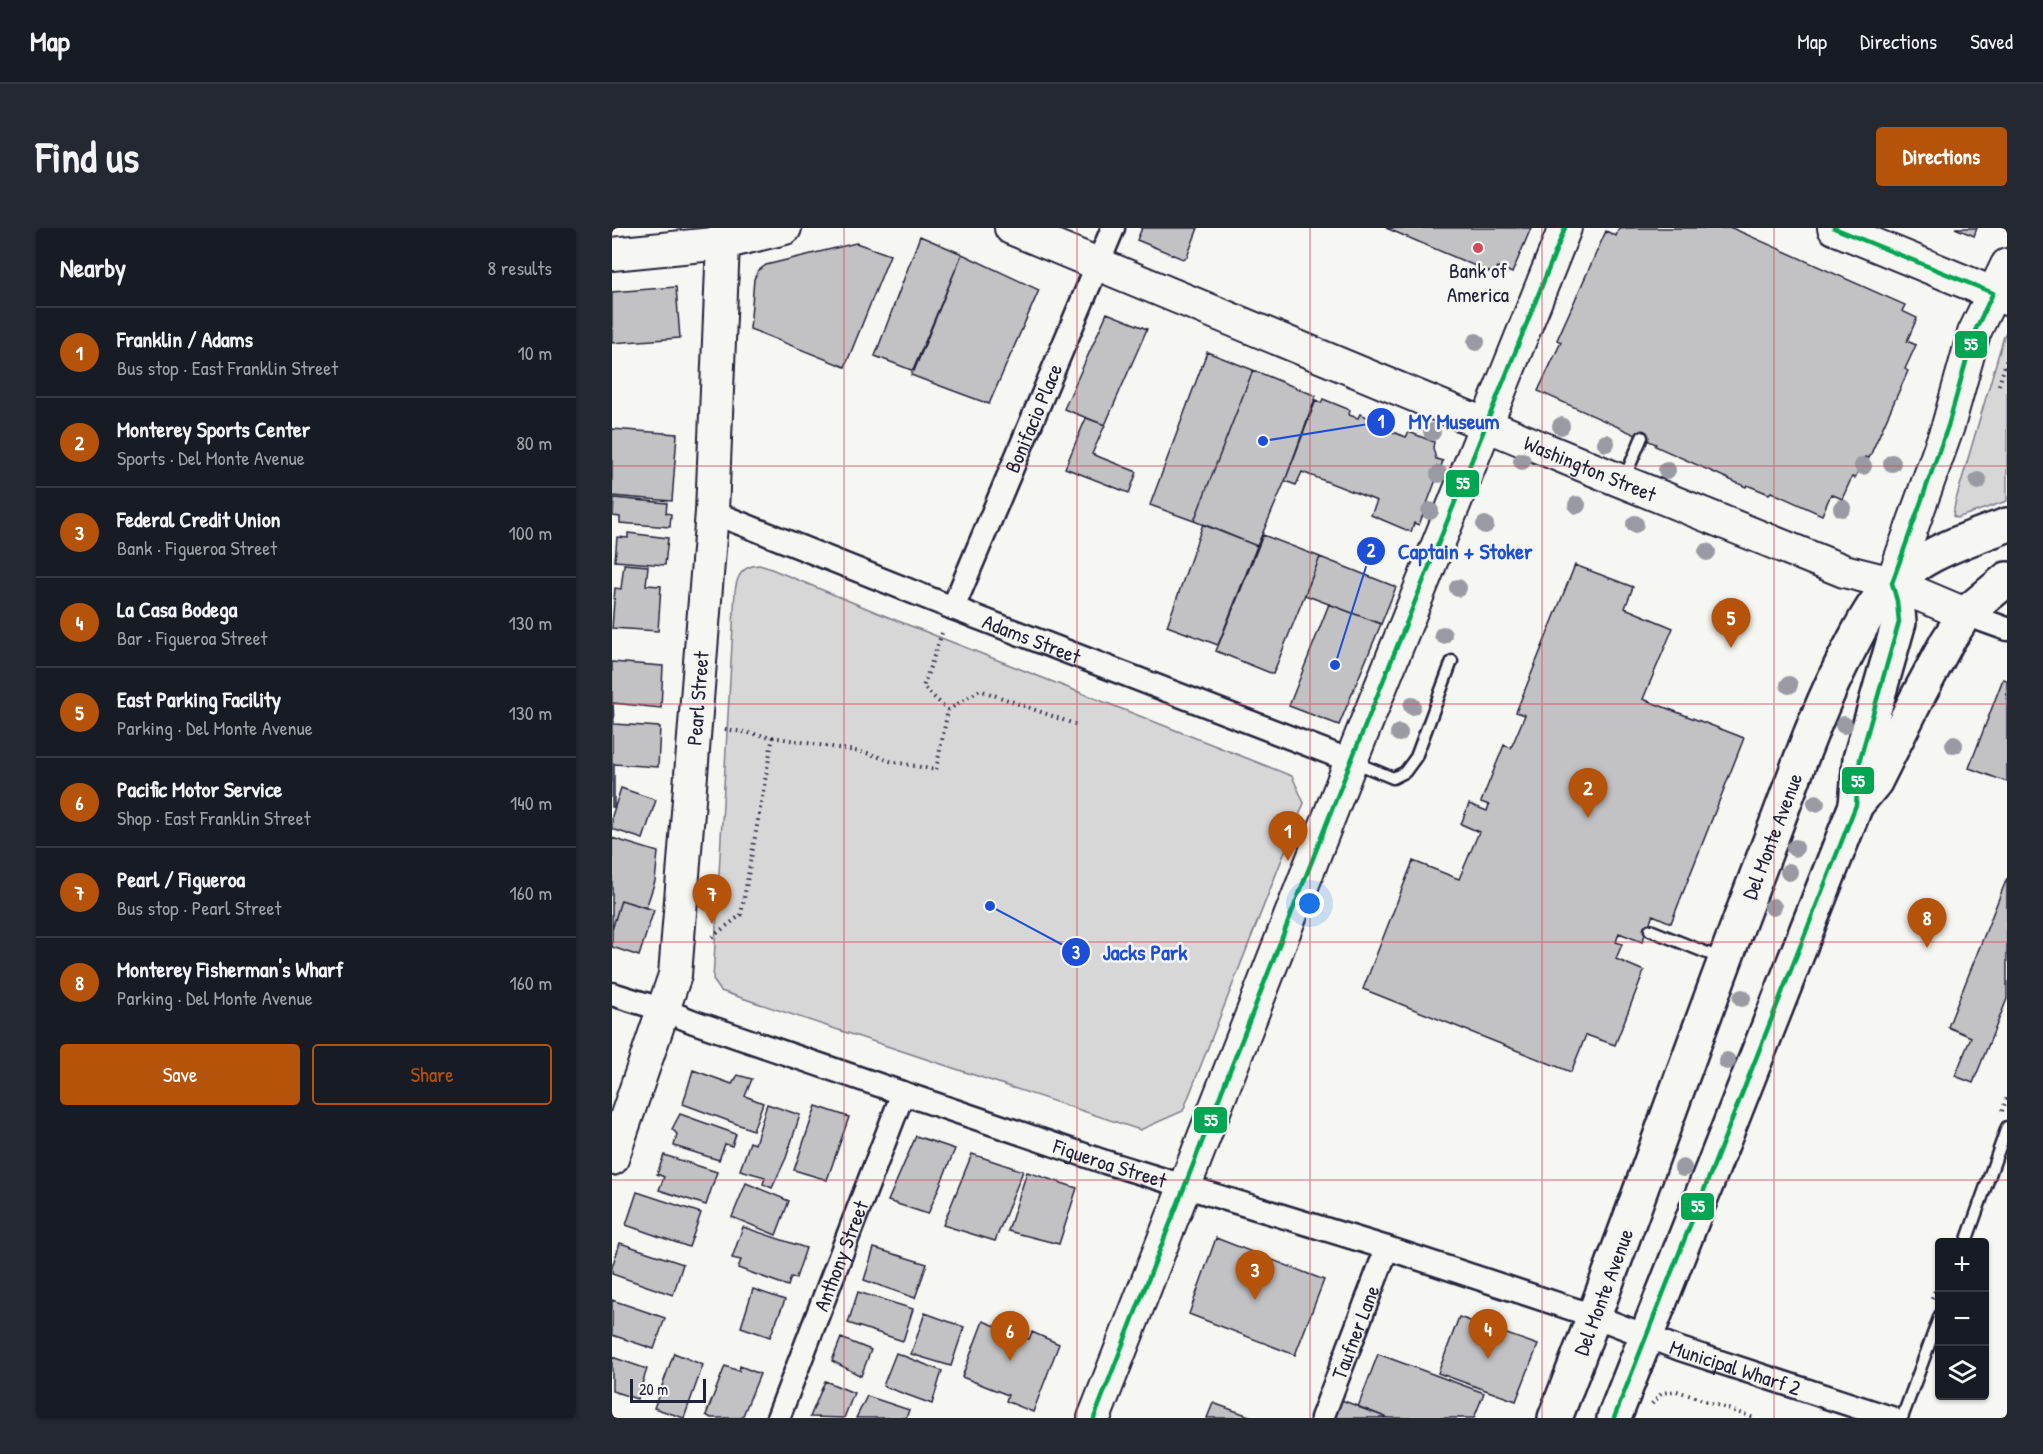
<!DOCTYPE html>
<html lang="en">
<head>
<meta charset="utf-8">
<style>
  :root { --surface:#171b24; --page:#242831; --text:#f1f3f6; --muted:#9ea1a6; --line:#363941; --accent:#b45309 }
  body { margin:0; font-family:"Patrick Hand",sans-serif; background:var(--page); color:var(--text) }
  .controls { position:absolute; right:18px; bottom:18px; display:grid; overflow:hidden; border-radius:6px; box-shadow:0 2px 4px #0004 }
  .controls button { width:54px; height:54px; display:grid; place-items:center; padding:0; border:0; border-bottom:2px solid var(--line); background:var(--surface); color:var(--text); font:30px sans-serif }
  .scale { position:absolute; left:18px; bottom:15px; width:76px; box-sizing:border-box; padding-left:6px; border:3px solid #22223b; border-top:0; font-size:16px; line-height:21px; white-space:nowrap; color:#22223b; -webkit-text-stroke:4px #f6f6f2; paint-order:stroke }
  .you { position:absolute; left:698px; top:676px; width:21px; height:21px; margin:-15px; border:4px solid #fff; border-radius:50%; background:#1a73e8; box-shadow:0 0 0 9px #1a73e833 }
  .badge { display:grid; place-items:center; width:39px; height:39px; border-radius:50%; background:var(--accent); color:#fff; font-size:20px; font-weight:700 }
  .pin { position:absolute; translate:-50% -50px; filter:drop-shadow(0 2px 3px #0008) }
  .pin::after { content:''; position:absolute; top:32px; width:21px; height:18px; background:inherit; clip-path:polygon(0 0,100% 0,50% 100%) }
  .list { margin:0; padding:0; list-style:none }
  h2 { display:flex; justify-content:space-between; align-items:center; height:78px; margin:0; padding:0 24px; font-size:26px }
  h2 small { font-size:20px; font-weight:400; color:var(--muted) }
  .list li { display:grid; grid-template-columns:39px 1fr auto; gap:18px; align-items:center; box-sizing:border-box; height:90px; padding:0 24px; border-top:2px solid var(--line) }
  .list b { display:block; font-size:22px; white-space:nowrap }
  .list p { margin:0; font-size:20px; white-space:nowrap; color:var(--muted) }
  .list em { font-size:20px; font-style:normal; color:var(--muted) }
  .actions { display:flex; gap:12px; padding:18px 24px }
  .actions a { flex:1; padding:14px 0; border:2px solid var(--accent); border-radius:6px; text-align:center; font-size:21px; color:var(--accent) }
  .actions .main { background:var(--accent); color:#fff }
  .icon { flex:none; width:33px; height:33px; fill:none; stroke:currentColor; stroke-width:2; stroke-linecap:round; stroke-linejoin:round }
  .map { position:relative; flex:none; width:1395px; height:1190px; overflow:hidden; border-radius:6px }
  header { display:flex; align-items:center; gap:36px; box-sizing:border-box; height:84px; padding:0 30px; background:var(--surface); border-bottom:2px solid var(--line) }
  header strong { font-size:28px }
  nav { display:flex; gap:33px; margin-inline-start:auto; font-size:21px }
  .intro { display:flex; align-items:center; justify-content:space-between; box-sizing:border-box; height:144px; padding:0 36px }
  h1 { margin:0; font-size:42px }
  .button { padding:15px 27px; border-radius:6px; background:var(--accent); color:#fff; font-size:21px; font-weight:700 }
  main { display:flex; gap:36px; padding:0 36px }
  aside { flex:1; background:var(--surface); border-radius:6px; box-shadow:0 2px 4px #0004 }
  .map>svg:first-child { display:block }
  .green { fill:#d7d7d7; stroke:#7c7c89; stroke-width:1.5 }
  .building { fill:#c2c2c4; stroke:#22223b; stroke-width:1.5 }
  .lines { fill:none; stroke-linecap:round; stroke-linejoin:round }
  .lane-casing { stroke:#22223b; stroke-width:15 }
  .street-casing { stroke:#22223b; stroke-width:27 }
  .secondary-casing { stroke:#22223b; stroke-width:36 }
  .primary-casing { stroke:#22223b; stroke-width:38 }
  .path { stroke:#22223b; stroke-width:4; stroke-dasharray:1.5 4.5; stroke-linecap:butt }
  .lane { stroke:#f6f6f2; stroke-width:10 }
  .street { stroke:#f6f6f2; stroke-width:22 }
  .secondary { stroke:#f6f6f2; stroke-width:32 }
  .primary { stroke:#f6f6f2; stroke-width:33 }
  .bus-1-casing { stroke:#f6f6f2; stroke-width:9 }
  .bus-1 { stroke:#00a651; stroke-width:4.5 }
  .tree { fill:#9a9aa3 }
  .grid { fill:none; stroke:#d1495b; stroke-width:1.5; stroke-opacity:0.55 }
  .poi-dot { fill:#d1495b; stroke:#f6f6f2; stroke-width:2 }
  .labels { text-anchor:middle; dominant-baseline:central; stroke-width:5; stroke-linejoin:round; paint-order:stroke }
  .poi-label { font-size:21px; fill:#22223b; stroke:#f6f6f2 }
  .street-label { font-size:21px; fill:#22223b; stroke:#f6f6f2 }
  .leader { fill:none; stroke:#1d4ed8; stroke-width:2 }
  .callout-dot { fill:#1d4ed8; stroke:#f6f6f2; stroke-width:2 }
  .mark-label { font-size:18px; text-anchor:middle; font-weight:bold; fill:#fff }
  .callout-label { font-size:22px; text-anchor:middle; font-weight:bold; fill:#1d4ed8; stroke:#f6f6f2; stroke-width:5; stroke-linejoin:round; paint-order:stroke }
  .line-badge { stroke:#f6f6f2; stroke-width:2 }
  .badge-label { font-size:16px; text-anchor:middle; font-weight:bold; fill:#fff }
</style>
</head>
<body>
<header>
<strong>Map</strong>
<nav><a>Map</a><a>Directions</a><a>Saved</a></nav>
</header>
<div class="intro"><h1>Find us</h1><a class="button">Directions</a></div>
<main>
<aside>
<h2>Nearby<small>8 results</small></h2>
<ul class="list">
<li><span class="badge">1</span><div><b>Franklin / Adams</b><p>Bus stop · East Franklin Street</p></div><em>10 m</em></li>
<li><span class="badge">2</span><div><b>Monterey Sports Center</b><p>Sports · Del Monte Avenue</p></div><em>80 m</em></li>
<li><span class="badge">3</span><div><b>Federal Credit Union</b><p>Bank · Figueroa Street</p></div><em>100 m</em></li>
<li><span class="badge">4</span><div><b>La Casa Bodega</b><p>Bar · Figueroa Street</p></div><em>130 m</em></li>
<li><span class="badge">5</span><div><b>East Parking Facility</b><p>Parking · Del Monte Avenue</p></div><em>130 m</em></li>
<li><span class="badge">6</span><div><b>Pacific Motor Service</b><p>Shop · East Franklin Street</p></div><em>140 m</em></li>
<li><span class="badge">7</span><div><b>Pearl / Figueroa</b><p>Bus stop · Pearl Street</p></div><em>160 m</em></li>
<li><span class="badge">8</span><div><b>Monterey Fisherman's Wharf</b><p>Parking · Del Monte Avenue</p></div><em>160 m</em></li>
</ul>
<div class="actions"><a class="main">Save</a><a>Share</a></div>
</aside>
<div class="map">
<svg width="1395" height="1190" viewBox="0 0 1395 1190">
  <rect width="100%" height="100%" fill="#f6f6f2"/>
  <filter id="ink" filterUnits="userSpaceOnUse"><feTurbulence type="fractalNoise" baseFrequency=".0167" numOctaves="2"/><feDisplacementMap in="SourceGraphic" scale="12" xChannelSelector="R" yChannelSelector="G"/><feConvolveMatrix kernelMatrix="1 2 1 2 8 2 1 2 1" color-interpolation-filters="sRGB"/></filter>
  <g filter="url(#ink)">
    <path class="green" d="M1395,103V273L1345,290L1341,288L1343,275L1392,108Z
      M147,337L157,340L276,389L680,548L692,575L571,883L528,902L109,763L101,752L123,363C125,348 130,338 147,337Z"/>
    <path class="building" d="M530,0H586L575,29L571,31L525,12Z
      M774,0H919L900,45L886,39L882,46Z
      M1007,0H1120L1293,77L1290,83L1305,90L1295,113L1304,117L1293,141L1296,143L1257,230L1253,229L1243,250L1240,249L1230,271L1219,266L1210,287L1159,264L1157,266L1135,257L1134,259L1043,218L1044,216L926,163L949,114L945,112L994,3L1004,8Z
      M1343,0H1365L1362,8Z
      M308,8L350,26L302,143L263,128Z
      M244,15L278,27L233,139L138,101L142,51L146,43L154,37Z
      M350,26L427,62L377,176L299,147Z
      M64,59L68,110L0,115V64Z
      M495,85L535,101L493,197L452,181Z
      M595,124L641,142L582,293L538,277Z
      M641,142L704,168L673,253L645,318L582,293Z
      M711,171L738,182L737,187L746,190L748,186L774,197L773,201L794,209L797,204L822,214L821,220L824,231L831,233L807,297L802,295L799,304L759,287L765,273L690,244L684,257L673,253L704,172L709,175Z
      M474,190L493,197L480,226L525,244L517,265L453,240Z
      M0,201L65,206L60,273L0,268Z
      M2,270L55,275L54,285L59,286L58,299L8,295V289L1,288Z
      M591,296L645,318L606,417L555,398Z
      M16,305L56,310L53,337L3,333L5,309L16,310Z
      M651,307L708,329L661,446L604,423Z
      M708,329L784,359L769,396L693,367Z
      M12,336L36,338L34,357L49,358L46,403L0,400L3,360L9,361Z
      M963,337L1021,359L1013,380L1061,400L1031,471L1132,510L1059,695L1041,687L1030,714L1007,705L1004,714L1010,716L1004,731L1032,743L1003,817L974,807L959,844L751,761L801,633L847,651L867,604L849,596L857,576L875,583L877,577L869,574L892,517L899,520L913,487L904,484Z
      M717,376L769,396L727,497L677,478Z
      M0,434L51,438L49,480L1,475L2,496L48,499L46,539L2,536V579H0Z
      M1391,451L1395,452V554L1357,540Z
      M9,560L44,572L31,611L0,601V588Z
      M0,610L46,624L43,653L34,680L9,672L0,702Z
      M1395,650V771L1361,855L1343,848L1359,809L1336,799Z
      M9,672L42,682L27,728L0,719V702Z
      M81,842L120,856L126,847L140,851L133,868L151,875L141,902L71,876Z
      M155,876L188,887L174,930L160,960L151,956L153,949L128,942L138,914L143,916Z
      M204,878L237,889L215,952L182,942Z
      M68,886L124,906L120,918L113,916L107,932L62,918L65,906L60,901Z
      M304,908L343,921L316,986L276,973Z
      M360,926L411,943L383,1013L331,997Z
      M52,927L105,944L94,977L47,962L52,949L45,946Z
      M415,944L465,960L447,1016L396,1003Z
      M134,955L177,973L164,1007L120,989Z
      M25,964L89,985L77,1019L14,997Z
      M131,999L194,1020L184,1050L179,1049L176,1058L126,1040L129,1032L120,1030Z
      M604,1010L712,1052L683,1127L577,1086Z
      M8,1015L71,1036L61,1067L0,1046V1039Z
      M262,1020L315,1036L303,1070L252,1052Z
      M141,1061L173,1072L158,1109L129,1099Z
      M246,1064L301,1081L291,1113L236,1095Z
      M0,1072L53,1090L42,1121L0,1107Z
      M313,1085L352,1099L339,1138L299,1126Z
      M847,1089L926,1117L904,1173L826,1145Z
      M371,1093L417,1111L420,1104L447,1116L421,1184L394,1173L396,1167L350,1149Z
      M229,1110L259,1122L249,1148L220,1133Z
      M62,1125L91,1137L72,1190L42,1180Z
      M284,1125L330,1143L320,1176L271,1158Z
      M766,1126L872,1165L862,1190H776L746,1179Z
      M0,1129L35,1141L25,1171L0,1163Z
      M113,1138L127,1143L128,1138L148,1146L130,1190H99L94,1187Z
      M213,1153L242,1165L232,1190L198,1189Z
      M255,1168L297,1182L294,1190H244Z
      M727,1171L776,1190H720Z
      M601,1175L643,1190H595Z"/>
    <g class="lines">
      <defs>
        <path id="lane" d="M1012,251L1030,209
          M742,534L781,550L793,544L804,529L840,433
          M1038,702L1110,731
          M1354,1014L1395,899
          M1290,1190L1328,1087"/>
        <g id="street">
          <path id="s1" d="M100,284L341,380L739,533"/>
          <path id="s2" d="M341,380L501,0"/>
          <path d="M1353,386L1395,401"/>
          <path id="s3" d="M0,766L52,782L82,794L493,934L775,1020L982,1088L1068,1121L1279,1190"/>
          <path id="s4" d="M166,1190L291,865"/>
          <path id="s5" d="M710,1190L775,1020"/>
        </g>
        <g id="secondary">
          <path id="s6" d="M399,0L1007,252L1232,343L1280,355L1353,386"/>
          <path d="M1222,0L1395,71"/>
          <path d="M0,26L111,15L173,0"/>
          <path d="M1280,355L1336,198L1362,105L1395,37"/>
          <path id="s7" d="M0,931L63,747L100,284L111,15L114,0"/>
          <path d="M482,1190L739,533L953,0"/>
        </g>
        <g id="primary">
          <path d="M1244,577L1248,531L1287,394L1285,373L1280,355"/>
          <path id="s8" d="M943,1190C1016,1003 1081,813 1153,626C1180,557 1203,485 1238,420C1247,403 1255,386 1267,371C1299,329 1348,314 1395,297"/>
          <path d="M1002,1190L1244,577L1263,554L1306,468L1335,414L1353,386L1395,351"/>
        </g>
      </defs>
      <use href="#lane" class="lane-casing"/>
      <use href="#street" class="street-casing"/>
      <use href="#secondary" class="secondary-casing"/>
      <use href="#primary" class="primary-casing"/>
      <path class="path" d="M1387,157L1395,131
        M330,405L311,459L336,482
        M113,501L255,525L278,533L324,542L336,482L368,462L465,497
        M100,709L129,687L161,508
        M1390,883L1395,870
        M1320,1070L1328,1051
        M1040,1176L1050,1165L1065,1163L1142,1190"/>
      <use href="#lane" class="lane"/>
      <use href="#street" class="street"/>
      <use href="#secondary" class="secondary"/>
      <use href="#primary" class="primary"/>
      <defs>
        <path id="bus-1" d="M482,1190L739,533L953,0
          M1002,1190L1244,577L1248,531L1287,394L1285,373L1280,355L1336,198L1362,105L1381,65L1222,0"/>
      </defs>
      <use href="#bus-1" class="bus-1-casing"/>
      <use href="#bus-1" class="bus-1"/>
    </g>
    <g class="tree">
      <circle cx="864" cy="114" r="9"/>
      <circle cx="949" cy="198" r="9"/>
      <circle cx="820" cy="204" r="9"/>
      <circle cx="994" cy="215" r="9"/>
      <circle cx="910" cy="233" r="9"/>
      <circle cx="1280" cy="235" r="9"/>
      <circle cx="1251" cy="238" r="9"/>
      <circle cx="1055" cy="242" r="9"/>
      <circle cx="827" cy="246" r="9"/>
      <circle cx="1366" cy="253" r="9"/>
      <circle cx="965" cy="277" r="9"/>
      <circle cx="1230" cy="280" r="9"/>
      <circle cx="818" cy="283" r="9"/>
      <circle cx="1023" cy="296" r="9"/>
      <circle cx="873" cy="297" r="9"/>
      <circle cx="1095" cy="324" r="9"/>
      <circle cx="846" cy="360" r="9"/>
      <circle cx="831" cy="407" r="9"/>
      <circle cx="1177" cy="457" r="9"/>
      <circle cx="800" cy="478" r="9"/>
      <circle cx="1232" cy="497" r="9"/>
      <circle cx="787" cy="505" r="9"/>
      <circle cx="1342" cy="517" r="9"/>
      <circle cx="1204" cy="575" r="9"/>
      <circle cx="1183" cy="620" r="9"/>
      <circle cx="1177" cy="644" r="9"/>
      <circle cx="1161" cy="679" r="9"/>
      <circle cx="1130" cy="770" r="9"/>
      <circle cx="1115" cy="833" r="9"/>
      <circle cx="1071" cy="940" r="9"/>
    </g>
  </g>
  <path class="grid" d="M232,0V1190M465,0V1190M698,0V1190M930,0V1190M1162,0V1190M0,238H1395M0,476H1395M0,714H1395M0,952H1395"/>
  <circle class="poi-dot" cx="866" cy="20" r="6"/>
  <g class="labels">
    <g class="poi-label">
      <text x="866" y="42">Bank of<tspan x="866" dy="24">America</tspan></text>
    </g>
    <g class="street-label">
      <text stroke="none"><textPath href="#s2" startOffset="206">Bonifacio Place</textPath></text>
      <text stroke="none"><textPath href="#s6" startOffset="627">Washington Street</textPath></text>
      <text stroke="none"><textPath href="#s1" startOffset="344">Adams Street</textPath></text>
      <text stroke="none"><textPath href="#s7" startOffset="472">Pearl Street</textPath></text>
      <text stroke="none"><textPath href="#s8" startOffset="621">Del Monte Avenue</textPath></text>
      <text stroke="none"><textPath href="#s3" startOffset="526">Figueroa Street</textPath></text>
      <text stroke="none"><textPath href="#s4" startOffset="174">Anthony Street</textPath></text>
      <text stroke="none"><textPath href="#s8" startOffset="135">Del Monte Avenue</textPath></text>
      <text stroke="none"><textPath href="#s5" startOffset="92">Taufner Lane</textPath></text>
      <text stroke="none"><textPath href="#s3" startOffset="1184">Municipal Wharf 2</textPath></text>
    </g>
  </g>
  <path class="leader" d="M651 213L769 194M723 437L759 323M378 678L464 724"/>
  <g class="callout-dot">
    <circle cx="651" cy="213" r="6"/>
    <circle cx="723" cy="437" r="6"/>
    <circle cx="378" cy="678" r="6"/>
    <circle cx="769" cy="194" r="15"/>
    <circle cx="759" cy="323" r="15"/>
    <circle cx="464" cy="724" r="15"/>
  </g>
  <g class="mark-label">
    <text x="769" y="200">1</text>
    <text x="759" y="329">2</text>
    <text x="464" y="731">3</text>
  </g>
  <g class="callout-label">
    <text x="842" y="201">MY Museum</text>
    <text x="853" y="331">Captain + Stoker</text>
    <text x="533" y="732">Jacks Park</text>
  </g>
  <g class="line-badge">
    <rect x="1342" y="102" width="34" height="29" rx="6" fill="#00a651"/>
    <rect x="833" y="241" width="35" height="29" rx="6" fill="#00a651"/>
    <rect x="1229" y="538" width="34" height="29" rx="6" fill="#00a651"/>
    <rect x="581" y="878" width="35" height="28" rx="6" fill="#00a651"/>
    <rect x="1068" y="964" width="35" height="29" rx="6" fill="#00a651"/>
  </g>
  <g class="badge-label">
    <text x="1359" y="122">55</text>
    <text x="851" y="261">55</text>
    <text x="1246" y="559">55</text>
    <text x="599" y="898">55</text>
    <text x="1086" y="984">55</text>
  </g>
</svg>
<div class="controls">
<button>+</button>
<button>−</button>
<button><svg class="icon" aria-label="layers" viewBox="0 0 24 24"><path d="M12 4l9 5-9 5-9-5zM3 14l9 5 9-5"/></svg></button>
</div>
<div class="scale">20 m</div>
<div class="you"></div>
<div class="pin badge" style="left:676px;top:633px">1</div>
<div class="pin badge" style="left:976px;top:590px">2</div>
<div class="pin badge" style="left:643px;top:1072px">3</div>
<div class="pin badge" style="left:876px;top:1131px">4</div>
<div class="pin badge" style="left:1119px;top:420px">5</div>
<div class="pin badge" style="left:398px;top:1133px">6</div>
<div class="pin badge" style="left:100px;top:696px">7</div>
<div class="pin badge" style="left:1315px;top:720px">8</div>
</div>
</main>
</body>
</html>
